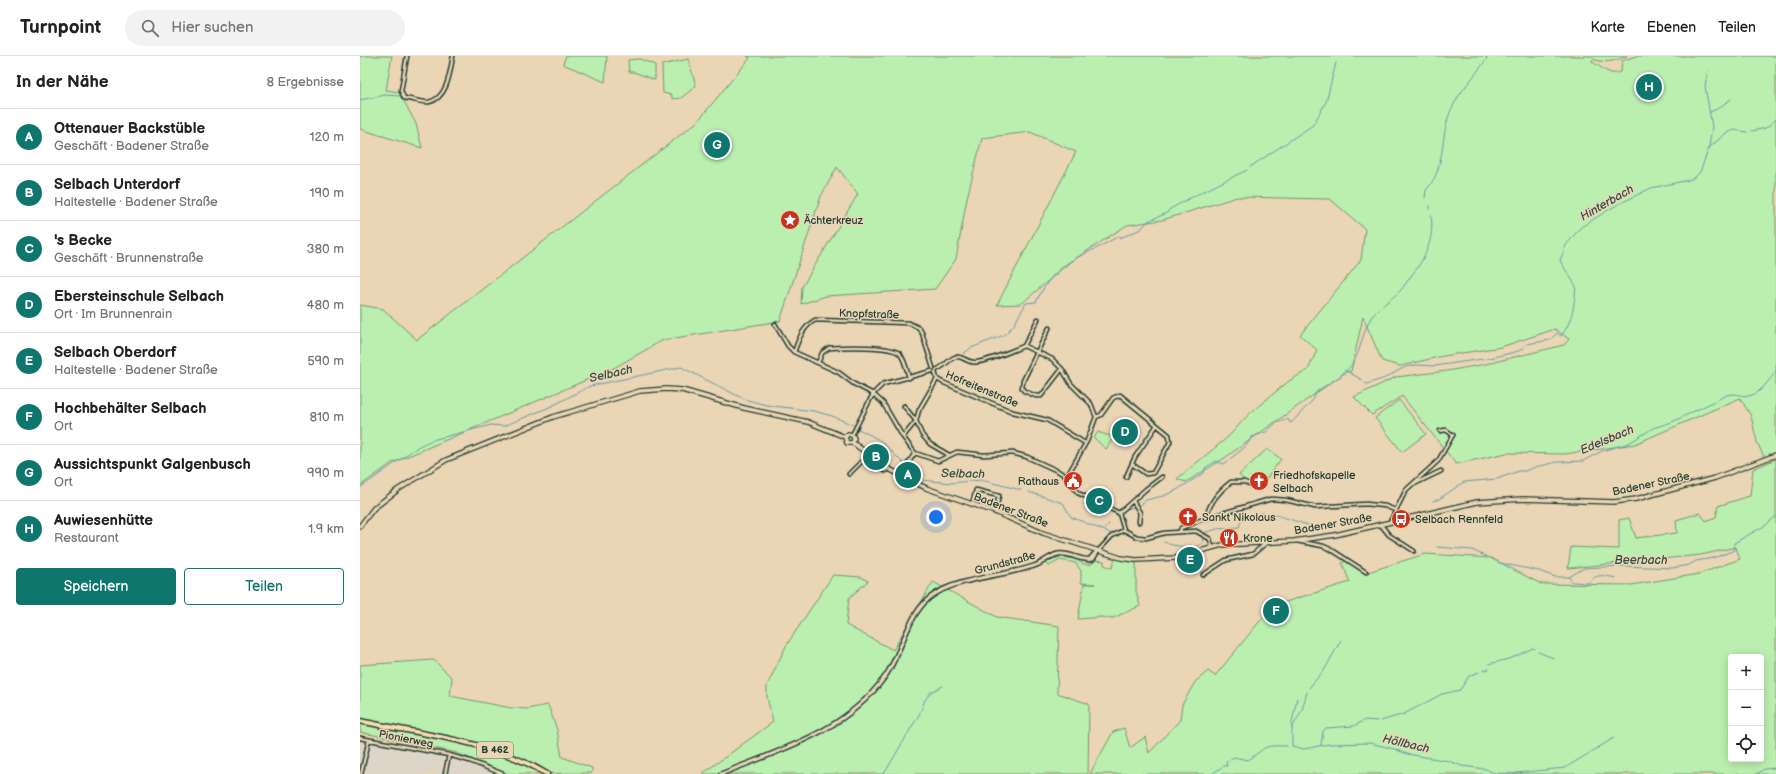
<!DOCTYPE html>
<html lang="de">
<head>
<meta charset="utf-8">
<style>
  :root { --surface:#fff; --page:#f2f2f2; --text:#222; --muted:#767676; --line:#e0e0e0; --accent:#0f766e }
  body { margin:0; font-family:"Balsamiq Sans",sans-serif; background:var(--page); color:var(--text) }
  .controls { position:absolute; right:12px; bottom:12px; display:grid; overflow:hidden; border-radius:4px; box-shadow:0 2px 10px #0003 }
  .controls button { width:36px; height:36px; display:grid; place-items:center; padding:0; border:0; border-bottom:1px solid var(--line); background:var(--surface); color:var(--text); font:20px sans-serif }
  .you { position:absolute; left:576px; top:461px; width:14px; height:14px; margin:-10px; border:3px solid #fff; border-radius:50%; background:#1a73e8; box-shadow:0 0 0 6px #1a73e833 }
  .badge { display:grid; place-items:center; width:26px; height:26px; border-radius:50%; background:var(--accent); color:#fff; font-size:13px; font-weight:700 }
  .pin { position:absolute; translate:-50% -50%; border:2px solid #fff; box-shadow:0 1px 4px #0006 }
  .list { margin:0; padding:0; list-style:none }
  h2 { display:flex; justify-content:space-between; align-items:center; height:52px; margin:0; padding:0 16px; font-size:17px }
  h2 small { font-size:13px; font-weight:400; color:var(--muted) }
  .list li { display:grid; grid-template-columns:26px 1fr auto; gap:12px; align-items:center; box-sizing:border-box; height:56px; padding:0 16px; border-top:1px solid var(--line) }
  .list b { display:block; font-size:15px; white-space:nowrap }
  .list p { margin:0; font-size:13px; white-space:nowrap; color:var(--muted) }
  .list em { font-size:13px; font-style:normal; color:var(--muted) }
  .actions { display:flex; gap:8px; padding:12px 16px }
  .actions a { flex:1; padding:9px 0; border:1px solid var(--accent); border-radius:4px; text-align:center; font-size:14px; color:var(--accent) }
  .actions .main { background:var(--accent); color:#fff }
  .icon { flex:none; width:22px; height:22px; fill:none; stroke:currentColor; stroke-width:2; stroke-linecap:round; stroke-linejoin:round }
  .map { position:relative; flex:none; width:1416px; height:718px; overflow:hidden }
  header { display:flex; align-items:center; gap:24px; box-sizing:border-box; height:56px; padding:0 20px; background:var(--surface); border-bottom:1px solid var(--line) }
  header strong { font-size:19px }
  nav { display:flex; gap:22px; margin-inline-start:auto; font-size:14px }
  .search { width:280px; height:36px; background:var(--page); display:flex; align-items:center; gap:10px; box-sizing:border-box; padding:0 14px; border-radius:22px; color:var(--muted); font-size:15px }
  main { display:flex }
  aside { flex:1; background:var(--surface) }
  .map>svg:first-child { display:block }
  .built { fill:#ded5c9 }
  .green { fill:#bbefb0; stroke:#6d9672; fill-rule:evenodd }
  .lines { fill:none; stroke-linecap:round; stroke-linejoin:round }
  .stream { stroke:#659ba8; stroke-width:1 }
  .minor-casing { stroke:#1f3d34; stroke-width:5.5 }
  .tertiary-casing { stroke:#1f3d34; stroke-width:6 }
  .secondary-casing { stroke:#1f3d34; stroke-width:6 }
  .primary-casing { stroke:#1f3d34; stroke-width:7 }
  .minor { stroke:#ead5b4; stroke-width:2.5 }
  .tertiary { stroke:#ead5b4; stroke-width:3 }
  .secondary { stroke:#ead5b4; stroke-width:3.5 }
  .primary { stroke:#fcdcac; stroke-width:4 }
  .labels { text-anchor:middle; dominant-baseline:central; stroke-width:3; stroke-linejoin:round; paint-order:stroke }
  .shield { fill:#ead5b4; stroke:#5c6b5a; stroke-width:1 }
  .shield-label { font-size:10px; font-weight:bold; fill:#1f3d34 }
  .poi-label { font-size:11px; fill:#1f3d34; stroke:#ead5b4; text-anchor:start }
  .street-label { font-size:11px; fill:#1f3d34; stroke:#ead5b4 }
  .water-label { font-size:12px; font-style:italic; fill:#2b4d47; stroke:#ead5b4 }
</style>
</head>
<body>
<header>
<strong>Turnpoint</strong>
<div class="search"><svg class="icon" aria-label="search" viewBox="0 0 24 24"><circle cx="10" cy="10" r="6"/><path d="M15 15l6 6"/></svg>Hier suchen</div>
<nav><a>Karte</a><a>Ebenen</a><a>Teilen</a></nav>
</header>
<main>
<aside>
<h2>In der Nähe<small>8 Ergebnisse</small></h2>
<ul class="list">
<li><span class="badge">A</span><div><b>Ottenauer Backstüble</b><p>Geschäft · Badener Straße</p></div><em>120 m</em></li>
<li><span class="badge">B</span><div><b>Selbach Unterdorf</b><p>Haltestelle · Badener Straße</p></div><em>190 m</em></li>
<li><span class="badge">C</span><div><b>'s Becke</b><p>Geschäft · Brunnenstraße</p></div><em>380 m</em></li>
<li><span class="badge">D</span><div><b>Ebersteinschule Selbach</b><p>Ort · Im Brunnenrain</p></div><em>480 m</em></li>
<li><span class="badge">E</span><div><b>Selbach Oberdorf</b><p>Haltestelle · Badener Straße</p></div><em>590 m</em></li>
<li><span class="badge">F</span><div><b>Hochbehälter Selbach</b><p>Ort</p></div><em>810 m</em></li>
<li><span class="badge">G</span><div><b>Aussichtspunkt Galgenbusch</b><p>Ort</p></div><em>990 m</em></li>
<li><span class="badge">H</span><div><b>Auwiesenhütte</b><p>Restaurant</p></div><em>1.9 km</em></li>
</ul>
<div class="actions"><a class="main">Speichern</a><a>Teilen</a></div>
</aside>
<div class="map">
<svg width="1416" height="718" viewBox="0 0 1416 718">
  <rect width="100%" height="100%" fill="#ead5b4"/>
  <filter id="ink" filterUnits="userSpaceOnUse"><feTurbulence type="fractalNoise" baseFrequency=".025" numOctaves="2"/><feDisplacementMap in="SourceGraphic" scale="8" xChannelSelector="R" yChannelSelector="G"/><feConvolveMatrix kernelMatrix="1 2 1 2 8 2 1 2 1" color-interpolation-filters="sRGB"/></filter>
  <g filter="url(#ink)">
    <path class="built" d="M0,684L93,703L139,718H3V716H0Z"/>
    <path class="green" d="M0,0H32L26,34L39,36L56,68L62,92L0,73Z
      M206,0H247L245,26L203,8Z
      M387,0H1267C1256,5 1245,8 1233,3L1232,6C1242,11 1251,22 1261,15L1262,5L1276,0H1416V396L1404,401L1397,386L1391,360L1380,342L1275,388L1205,398L1147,397L1096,408L1042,340L1012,359L994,341L1036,321L1087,315L1126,308L1204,289L1209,283L1195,273L1141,291L1083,300L1040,310L1022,305L1003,261L991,315L986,316L863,403L826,426L817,423L868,381L890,357L929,325L948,314L957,294L940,279L1001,204L1005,173L970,143L877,141L802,164L767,169L710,206L661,248L637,249L716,96L670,76L622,82L607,142L596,203L575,233L466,240L441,248L442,231L498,138L477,111L461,140L420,265L303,284L252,313L32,407L0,430V249L23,253L57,284L337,66L390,2Z
      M280,3L295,9V24L274,16H269L268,4Z
      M328,3L336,30L321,42L312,43V39L303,37L302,9Z
      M1039,344L1066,378L1042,396L1015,362Z
      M738,376C744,379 748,378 753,382L746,393L734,382Z
      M907,393L921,403L899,432L889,428L879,419Z
      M1416,403V718H730L753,676L764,672L770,692L785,681L789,697L820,664L822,649L835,626L848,615L855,620L909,554L912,562L923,558L919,548L990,526L982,507L986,505L1005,517L1065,498L1131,502L1181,528L1271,529L1339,518L1380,503L1376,491L1341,499L1208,512L1211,491L1259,493V464L1269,462L1276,482L1317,477L1316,464L1340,457L1346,465L1356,461L1358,450L1390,440L1393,413ZM1371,601H1401V703H1371Z
      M700,501C705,502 711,502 716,504C723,507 729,513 736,504L744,505V509L752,512L755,503L776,507V535L780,550L753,562L741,561L718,563L724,528H735L721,527V515L716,507L700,504L689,510L686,506Z
      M473,519L501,521L508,525L489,542L486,569L533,594L573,526L637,561L699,570L697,637L729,648L728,718H342L413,666L407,641V630L426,590Z
      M74,604L92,622L90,640L151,652L167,653L188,649L197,674L202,701L232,712V717L148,718L97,697L0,676V609Z"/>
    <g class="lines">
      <path class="stream" d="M1348,13L1345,30L1352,71L1349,91
        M0,44L25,39L40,40
        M1350,56L1357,53L1371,43
        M1392,75L1406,72L1416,63
        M890,111L953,69L966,46L976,7
        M1065,142L1066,134C1087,112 1079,78 1092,52C1100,35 1115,20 1126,4L1127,0
        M1070,150V153
        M603,298L611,292L644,279L654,269L666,247L676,246C698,201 719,204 757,181L760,180V182L781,173L788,165L807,157L810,153L830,142L887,114
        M1126,303L1159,295L1167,288L1190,284L1197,277L1201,280C1213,265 1214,249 1216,230L1200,205L1206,189L1221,171L1255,150L1291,132L1329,124L1335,121L1340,116L1349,92L1366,77L1375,74L1387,76
        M987,314C1001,300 1000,284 1008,267C1015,253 1030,245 1040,235C1044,231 1047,225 1051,220C1065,203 1075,182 1071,159
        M1005,327L1007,328L1025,322L1045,311L1056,309L1075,310L1123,303
        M497,372L521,385L544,408
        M548,411L562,424L591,427L621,424L661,434
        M0,432L59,390L72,384L131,369L144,370L192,350L230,330L321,311L384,343L406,349L454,355L472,360L493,369
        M669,436L703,447L711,461L750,477
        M1073,445L1079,443L1104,426L1137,423L1159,415H1165L1175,411L1197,406L1223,405L1242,395L1269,387L1293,372L1312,366L1367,339C1374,337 1379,339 1385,340C1398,342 1410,323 1416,315
        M780,450L786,444L803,440L815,435L844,417L845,412L856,405L864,408L886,390L892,381L906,376L916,367L928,363L930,367L932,366L953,344L957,335L981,320L985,314L1002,324
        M766,453L775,451
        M744,473L749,468
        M844,477L857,473L879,471L881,465L902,457L916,459L948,469
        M804,486C817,492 822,489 834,492L843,487L842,480
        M1077,491L1112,494L1127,501
        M1132,503L1140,507L1179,515L1195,521H1209L1224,512L1262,510L1313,512L1329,509L1336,505L1353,502L1375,494L1374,487L1406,469L1416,460
        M1209,521L1212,526L1229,527C1237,516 1244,520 1256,522
        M1178,596L1193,602
        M1129,608L1152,602L1173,592L1175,593
        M1123,614L1129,613
        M949,632L965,613L981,584
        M937,642L932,666V690L944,693L969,688L1010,687L1034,693L1047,698L1089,705L1102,710L1126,713L1134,717L1156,718
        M1021,665L1044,658L1082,638L1100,634L1109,620L1119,616
        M932,672L942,654L947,636
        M961,689L963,675L966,672L994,670L1005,664L1017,665
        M1156,717L1205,712L1254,682
        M524,718L560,657L565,644L571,636L583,630
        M852,718L863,710H867L866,706L874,701L888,704C908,691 901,689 927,690
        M1397,718L1404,713L1416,712"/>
      <defs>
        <path id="minor" d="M47,0L41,35L44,42C52,43 62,47 69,46C88,42 90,15 93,0
          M415,268L428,290L434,296L478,316L494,328L513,338L523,347L543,381L555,397L578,405L597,396L624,399L653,397L667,401L698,415L704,419L718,437L759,457L764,474L777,481L786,482L804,477L836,475L850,483L852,491
          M689,272L663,325L662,332L664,335L676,340H681L702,313
          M664,290L678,263
          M434,296C439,283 442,272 455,264L549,267L559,272L562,277L573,312
          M458,307L462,297L469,292C482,291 532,289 540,298C545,304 547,315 549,322
          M576,314C584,311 588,304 595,301C602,299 606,306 613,306C623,308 653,294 664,290L692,303L702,313L711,328L731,348L736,361
          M575,316L577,323L582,326L653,356L687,364L725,387
          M544,350L556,365L562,379L570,388L589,399
          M736,361L741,359L753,342L760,339L809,379L810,386L793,417L786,418L772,408
          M492,379L513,338L523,328L572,315
          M543,381L556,365L559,354L577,323
          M489,418L503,404L525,415L529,413
          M540,419L555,397
          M766,421L775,401L797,369
          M706,422L727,385L736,361
          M1054,428L1081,415
          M773,445L780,457L779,466
          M612,448L616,434L639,440L635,456
          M759,457L786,433L802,421
          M846,462C849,448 859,435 871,426H884L895,430
          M1030,466L1046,434L1078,405L1093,379L1086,374L1080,375
          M1021,469L1029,479L1054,495
          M820,475L821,472L846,462L911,443L926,444L955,451L1006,448L1025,450L1035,454
          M937,485L963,490L972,494L1006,516
          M738,495L752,480L764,474
          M843,519L866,504L893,498L906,487
          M0,682L89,699L110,705L143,718
          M1,718L9,684
          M85,718L89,699"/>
        <path id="tertiary" d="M729,504L737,495
          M361,718C420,694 485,676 524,622C543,597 547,555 575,538C600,522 644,520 674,510C682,508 689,500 698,498C711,496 721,506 733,503L738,495"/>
        <path id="secondary" d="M485,381L488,378L492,379L494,382L493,387
          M493,387L529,413L566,432L635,456L683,477L761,502L776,504L816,502L862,489L934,485L975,479L1117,446L1163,443L1254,446L1276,443L1355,422L1416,399
          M0,470L14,452L39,433L86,404L193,361L280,335L306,333L322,334L384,352L448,366L485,381L487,387H493"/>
        <path id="primary" d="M0,665C63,679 131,684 187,718"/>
      </defs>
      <use href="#minor" class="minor-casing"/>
      <use href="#tertiary" class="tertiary-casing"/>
      <use href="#secondary" class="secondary-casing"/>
      <use href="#primary" class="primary-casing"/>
      <use href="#minor" class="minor"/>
      <use href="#tertiary" class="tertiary"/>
      <use href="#secondary" class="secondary"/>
      <use href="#primary" class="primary"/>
    </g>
  </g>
  <defs>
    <symbol id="sight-disc" viewBox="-11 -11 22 22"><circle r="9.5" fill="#c8321e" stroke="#ead5b4"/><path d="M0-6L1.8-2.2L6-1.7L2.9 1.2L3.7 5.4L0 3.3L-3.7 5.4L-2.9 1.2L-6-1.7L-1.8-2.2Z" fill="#fff"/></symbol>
    <symbol id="civic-disc" viewBox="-11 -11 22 22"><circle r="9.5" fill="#c8321e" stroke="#ead5b4"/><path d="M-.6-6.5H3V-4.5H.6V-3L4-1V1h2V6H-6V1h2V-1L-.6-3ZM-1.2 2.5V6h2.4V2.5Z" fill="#fff"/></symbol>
    <symbol id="church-disc" viewBox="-11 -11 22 22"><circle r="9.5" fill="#c8321e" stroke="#ead5b4"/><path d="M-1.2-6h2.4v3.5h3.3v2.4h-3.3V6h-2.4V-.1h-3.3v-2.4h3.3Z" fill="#fff"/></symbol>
    <symbol id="bus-disc" viewBox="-11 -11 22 22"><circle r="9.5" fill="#c8321e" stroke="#ead5b4"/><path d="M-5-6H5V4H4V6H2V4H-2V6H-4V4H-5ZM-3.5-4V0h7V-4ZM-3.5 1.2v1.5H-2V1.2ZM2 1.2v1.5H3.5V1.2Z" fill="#fff"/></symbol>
    <symbol id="restaurant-disc" viewBox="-11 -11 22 22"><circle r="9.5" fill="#c8321e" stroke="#ead5b4"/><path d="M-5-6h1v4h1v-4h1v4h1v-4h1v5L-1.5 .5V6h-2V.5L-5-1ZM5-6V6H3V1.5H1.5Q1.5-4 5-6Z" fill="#fff"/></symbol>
  </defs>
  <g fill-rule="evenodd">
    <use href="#sight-disc" x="419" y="153" width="22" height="22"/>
    <use href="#civic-disc" x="702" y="414" width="22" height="22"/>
    <use href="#church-disc" x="888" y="414" width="22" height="22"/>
    <use href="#church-disc" x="817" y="450" width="22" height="22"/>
    <use href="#bus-disc" x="1030" y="452" width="22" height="22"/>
    <use href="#restaurant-disc" x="858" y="471" width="22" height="22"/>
  </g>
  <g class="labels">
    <rect class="shield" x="117" y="686" width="36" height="16" rx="3"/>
    <g class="shield-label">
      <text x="135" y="694">B 462</text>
    </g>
    <g class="poi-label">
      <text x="444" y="164">Ächterkreuz</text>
      <text x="913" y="419">Friedhofskapelle<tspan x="913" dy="13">Selbach</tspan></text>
      <text x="699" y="425" text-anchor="end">Rathaus</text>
      <text x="842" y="461">Sankt Nikolaus</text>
      <text x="1055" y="463">Selbach Rennfeld</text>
      <text x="883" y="482">Krone</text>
    </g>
    <g class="street-label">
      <text transform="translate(509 258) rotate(2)">Knopfstraße</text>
      <text transform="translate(622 333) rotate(23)">Hofreitenstraße</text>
      <text transform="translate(1291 428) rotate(-12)">Badener Straße</text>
      <text transform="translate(651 454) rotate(21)">Badener Straße</text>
      <text transform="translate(973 468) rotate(-10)">Badener Straße</text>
      <text transform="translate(645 507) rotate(-15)">Grundstraße</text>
      <text transform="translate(46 683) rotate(11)">Pionierweg</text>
    </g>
    <g class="water-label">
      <text transform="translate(1247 147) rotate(-30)">Hinterbach</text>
      <text transform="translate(251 318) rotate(-13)">Selbach</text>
      <text transform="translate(1247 384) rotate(-23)">Edelsbach</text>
      <text transform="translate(603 418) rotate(1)">Selbach</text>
      <text x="1281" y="504">Beerbach</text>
      <text transform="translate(1046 688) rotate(13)">Höllbach</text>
    </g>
  </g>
</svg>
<div class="controls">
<button>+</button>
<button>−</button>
<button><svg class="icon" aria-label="locate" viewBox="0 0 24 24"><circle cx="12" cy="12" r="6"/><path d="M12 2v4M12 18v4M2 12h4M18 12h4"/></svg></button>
</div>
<div class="you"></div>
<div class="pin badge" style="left:548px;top:419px">A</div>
<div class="pin badge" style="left:516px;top:401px">B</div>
<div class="pin badge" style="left:739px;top:445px">C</div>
<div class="pin badge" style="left:765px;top:376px">D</div>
<div class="pin badge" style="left:830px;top:504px">E</div>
<div class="pin badge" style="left:916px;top:555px">F</div>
<div class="pin badge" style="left:357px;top:89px">G</div>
<div class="pin badge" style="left:1289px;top:31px">H</div>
</div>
</main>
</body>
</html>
